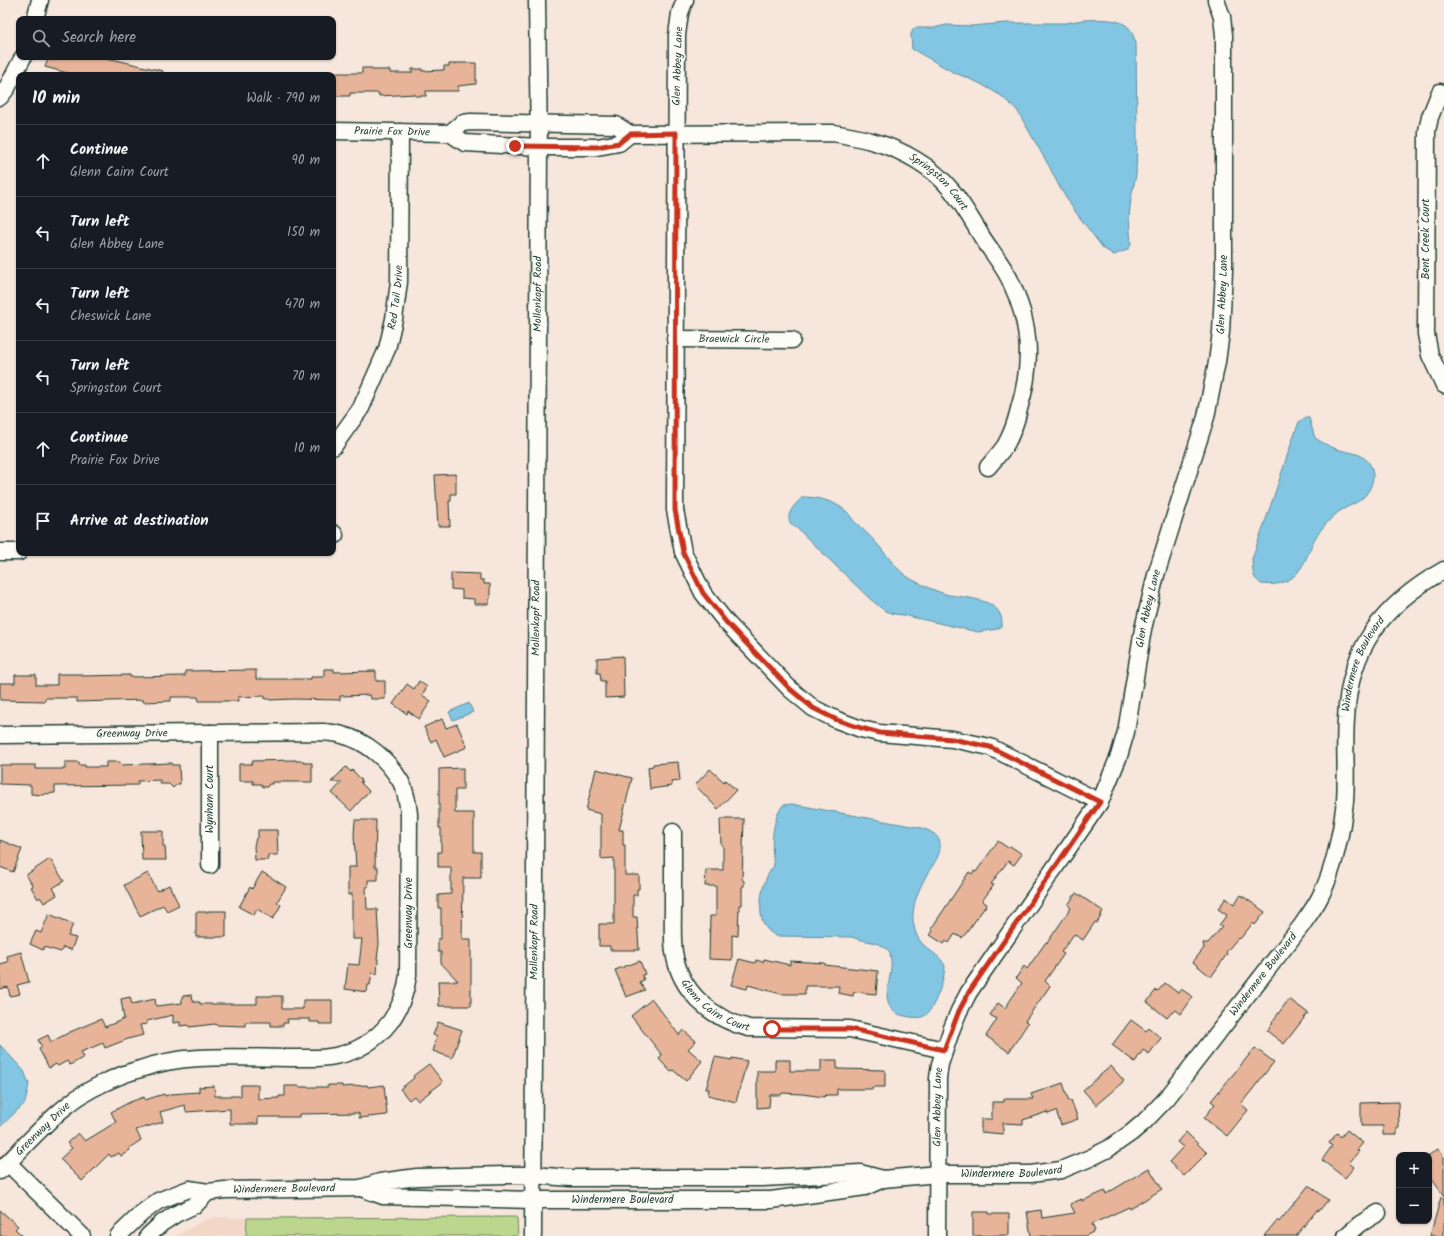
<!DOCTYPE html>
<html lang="en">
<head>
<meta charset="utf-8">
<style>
  :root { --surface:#171b24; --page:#20242c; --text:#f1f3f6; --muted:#9ea1a6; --line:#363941 }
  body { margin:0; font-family:Kalam,sans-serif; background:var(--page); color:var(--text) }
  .controls { position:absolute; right:12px; bottom:12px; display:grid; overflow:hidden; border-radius:8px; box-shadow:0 1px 3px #0004 }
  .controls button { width:36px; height:36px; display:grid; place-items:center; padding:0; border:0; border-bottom:1px solid var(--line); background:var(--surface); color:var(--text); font:20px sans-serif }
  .stop { position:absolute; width:12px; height:12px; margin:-9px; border:3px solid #c8321e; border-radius:50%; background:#fff }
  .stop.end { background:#c8321e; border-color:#fff; box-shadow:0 1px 4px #0008 }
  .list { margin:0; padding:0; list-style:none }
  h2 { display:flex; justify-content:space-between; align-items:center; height:52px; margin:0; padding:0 16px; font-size:17px }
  h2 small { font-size:13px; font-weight:400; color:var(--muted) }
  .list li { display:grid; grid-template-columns:26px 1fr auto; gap:12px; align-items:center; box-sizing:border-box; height:72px; padding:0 16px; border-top:1px solid var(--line) }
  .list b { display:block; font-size:15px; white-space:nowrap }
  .list p { margin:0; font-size:13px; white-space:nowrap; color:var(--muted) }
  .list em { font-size:13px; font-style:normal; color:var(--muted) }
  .icon { flex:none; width:22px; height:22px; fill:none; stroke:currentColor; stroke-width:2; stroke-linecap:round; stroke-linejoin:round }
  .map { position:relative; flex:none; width:1444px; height:1236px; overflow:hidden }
  .search { position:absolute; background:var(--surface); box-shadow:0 1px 3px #0004; left:16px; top:16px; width:320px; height:44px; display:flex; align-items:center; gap:10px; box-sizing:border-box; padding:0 14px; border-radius:8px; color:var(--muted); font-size:15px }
  .panel { position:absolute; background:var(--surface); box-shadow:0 1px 3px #0004; left:16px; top:72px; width:320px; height:484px; border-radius:8px }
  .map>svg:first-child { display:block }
  .built { fill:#f2d7c7 }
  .green { fill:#bcd68d; stroke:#6e8a60 }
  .water { fill:#83c6e4; stroke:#5b8f9e }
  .building { fill:#e7b499; stroke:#1f3d34 }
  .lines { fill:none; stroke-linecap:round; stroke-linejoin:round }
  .minor-casing { stroke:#1f3d34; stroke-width:19 }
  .minor { stroke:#fdfcf7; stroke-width:16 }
  .route { stroke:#c8321e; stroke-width:5 }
  .labels { text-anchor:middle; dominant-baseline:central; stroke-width:3.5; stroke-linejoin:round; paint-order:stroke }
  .street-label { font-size:11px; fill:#1f3d34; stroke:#fdfcf7 }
</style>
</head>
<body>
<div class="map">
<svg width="1444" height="1236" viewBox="0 0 1444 1236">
  <rect width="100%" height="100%" fill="#f6e6db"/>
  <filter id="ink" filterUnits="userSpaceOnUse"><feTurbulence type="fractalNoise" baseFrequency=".025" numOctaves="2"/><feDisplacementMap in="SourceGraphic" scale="8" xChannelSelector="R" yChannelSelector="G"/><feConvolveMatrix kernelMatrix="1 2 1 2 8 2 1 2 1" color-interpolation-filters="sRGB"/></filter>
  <g filter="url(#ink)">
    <path class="built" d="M215,1217L247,1218L246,1236H176L203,1221Z"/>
    <path class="green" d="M517,1217L518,1236H246L247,1218Z"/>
    <path class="water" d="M1082,20C1095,20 1116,17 1127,26C1132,30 1134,38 1136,43L1137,141L1136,175L1131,198L1129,217L1131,245L1127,250L1114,255L1103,248L1074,210L1060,188L1049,166L1017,110L1000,95L979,83L953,72L912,49L911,34L914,28H934L946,25L972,26L1005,23H1066Z
      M1306,417L1309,418L1315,438C1321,442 1330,447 1337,449C1351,454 1365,451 1372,469C1374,476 1373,483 1369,490C1360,505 1348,504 1336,514C1328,521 1319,531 1314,540C1308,553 1304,568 1293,577C1283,585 1272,585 1261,584L1255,578L1253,572L1252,559L1275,493L1293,438L1299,422Z
      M803,497C818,497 834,501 846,511C850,515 853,521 858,525C867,533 876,542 883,551C892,562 899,572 911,579C922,585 933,590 945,594C964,599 1004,596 1002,626L997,629L978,632L903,615L894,614L885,611L869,598L798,529C795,527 791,525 790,522C785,514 797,502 803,497Z
      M469,703L473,712L453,720L449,712Z
      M792,804L922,828C929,831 936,833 939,840C944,854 931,866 926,876C918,891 910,909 914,926C918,950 938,950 945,966C945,978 934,1011 924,1016C918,1019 911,1017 905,1016C899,1015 893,1012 890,1007C883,994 891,980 891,967C892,962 890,957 890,952C877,939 866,943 852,937L776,936C769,932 764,927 762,919C758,903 763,878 774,866C771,847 771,821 783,805Z
      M0,1045L24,1071L29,1084L25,1103L0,1127Z"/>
    <path class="building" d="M49,57H103L163,71L162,75H75L45,67Z
      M456,63H476V84L458,86V91H426V96H415V94L379,96V93H350V96H336V92H333V73H362V68H372V70H390V73H412V69H422V71L444,70V66H449V64H456Z
      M456,474V494H451V501H449L450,526H438L435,475Z
      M451,573L480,574V580H484V584H490V599H489V604H474V599L462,598V590L451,589Z
      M623,656L624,697L605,698V681H601L600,673H597V658Z
      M324,669H334V672L376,671V681H385V699H371L370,695L340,696V700L293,699L270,700V699H265V696L238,697V701H199L198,697H171V701L143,702V700L77,702V698H45V701L0,700V683H15V675H36V685H57V674H82V676L130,675V677L185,676V671L256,670V679H311V677H324Z
      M419,681L427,687L422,695L431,701L419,719L408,711L407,714L393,704L407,684L414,689Z
      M442,719L446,728L457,724L467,747L444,757L436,739L431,742L424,727Z
      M296,760V761H304V763H312V782H272V784H269L267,787H263L261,784H253V781H239V764H252V761Z
      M65,762H79V765H85V767H106V762H120L121,765L172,763V765H179L180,784H177L173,788L169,784H160V780L138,781V785L55,786V793L44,794L43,795L31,794V785L0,784V765H36V769H65Z
      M678,762L680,781L671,782L672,786L650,789L648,767L653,766V764Z
      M346,767L351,772L352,770L362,780L361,781L363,782H360L369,791L351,811L332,793L342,782H331Z
      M463,768V790H455V813H474V852H481V878H463L462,939H471V1006H439L438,981H458L441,963V952H438V939H441V908H438V895L451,894V867H438V852H441V828H439V769Z
      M596,769L632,778L619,830H623V845H625V875H639V889H637V895H633V917H637L639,950H610V946H599V924H614V858L601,859V814L586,810Z
      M710,769L724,782L725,780L736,790L718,809L695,785Z
      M720,819H744L742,879L744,881V886L742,887V905H739L738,936L732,935V960L709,959L710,916H716V886H705L706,870H723V845H721Z
      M355,820H376L375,867H378V880H368V887H366L367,909H377L379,944L377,959H378L377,974L372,973L370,985H368L367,992L345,989L348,964L359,965L362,939H352V894L348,895V867H356L354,835Z
      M258,830H277L278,855H268V860H255L254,846L256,838H258Z
      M141,831H163V846H165L166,860H142Z
      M0,840L22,849L13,872L0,867Z
      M998,841L1008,848L1010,846L1022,854L1014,865L1008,861L991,884L994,885L982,901L987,904L967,932L962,938L955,934L949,943L946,941L944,944L930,935L933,931L931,929L969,872L972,874L974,871L976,872Z
      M50,859L64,881L53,888L57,895L44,903L40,897L38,899L31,887L33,886L26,875Z
      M262,872L286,887L277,902L281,905L273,919L257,909L254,915L239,907L250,887L252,889Z
      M148,873L157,891L169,885L179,905L167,911L163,905L140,916L124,885Z
      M1076,893L1103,911L1101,914H1102L1097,923L1095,922L1083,940L1074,934L1061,952L1064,954L1045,981L1050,986L1025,1021L1028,1023L1009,1052L986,1036L997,1019L990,1015L998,1003L1005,1008L1022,983L1016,978L1024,966L1027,969L1046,942L1047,943L1071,908L1068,905Z
      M1241,895L1265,912L1255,925L1253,923L1240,939L1238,938L1226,952L1227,954L1211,977L1193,962L1204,948L1203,943H1208L1222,927L1219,925L1227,915L1218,909L1226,898L1234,904Z
      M208,911H226V937H196V912H208Z
      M49,914L73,924L68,936L76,938L71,950L63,947L61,952L44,947L43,950L30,944L36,931L41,933Z
      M21,952L29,982L17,985L20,994L10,996L8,987L0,989V964L8,962L7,956Z
      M739,959L755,963L756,960L763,962L764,959L790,965V961L825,963V965L878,971L876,994L854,992L853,996L838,993L839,986H805V994H781L748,985L747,989L731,985Z
      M640,961L645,974L642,975L644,980L639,982L645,990L626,997L615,970Z
      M1165,983L1178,993L1181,989L1193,997L1181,1014L1176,1010L1173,1013L1172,1012L1167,1018L1147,1002L1156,990L1158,991Z
      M192,995L193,1002H200V1004H257V996H282V1009H303V1000H332V1024H319V1022H310V1019H287L288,1023H283V1026H271V1022H245V1026L216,1025L215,1024L189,1027L188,1025L180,1026V1022L173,1023V1015L147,1021V1024L140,1025L143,1035L128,1039L105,1048L103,1043L81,1052L84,1057L70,1065L67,1061L58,1066L56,1064L49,1068L39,1049L42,1047L38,1040L48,1035L51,1042L70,1032L101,1019L105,1027L124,1019L121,999L130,997L132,1004L155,999L156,1006L182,1003V996Z
      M652,999L679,1035L683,1030L696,1041L688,1049L702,1061L686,1081L673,1070L670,1071L659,1059L662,1055L631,1016Z
      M1289,999L1308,1013L1284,1044L1267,1031L1273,1023L1272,1022Z
      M1131,1020L1146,1031L1149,1028L1161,1038L1149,1054L1143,1050L1135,1062L1112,1045Z
      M438,1022L462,1030L452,1058L433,1051L435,1045L434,1044L437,1036L433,1035Z
      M1255,1048L1274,1062L1241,1104L1248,1110L1227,1136L1204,1118L1215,1104L1211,1101Z
      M715,1057L732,1060V1058L747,1061L736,1102L708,1095L709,1089H706Z
      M775,1060H790V1071H821V1060H837V1069L885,1070V1087H872L873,1089H837V1095H826L824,1097L802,1094L782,1093L781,1095H770L769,1107L757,1108V1071H775Z
      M429,1064L443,1082L418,1101L414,1096L409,1100L400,1089L414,1078L413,1076Z
      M1111,1066L1124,1081L1096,1105L1083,1090Z
      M1063,1083L1069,1102L1071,1100L1078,1119L1061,1125L1056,1111L1048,1114L1047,1112L1023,1120V1124L1003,1123V1134L981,1132V1119H992V1102H1004V1099H1033L1031,1094Z
      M241,1085H258V1099L279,1098V1096H285V1086H299V1087H328V1085H342V1087L367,1085L368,1087L384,1085L387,1115L359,1118V1113L299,1114V1117H258V1124H230V1109L186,1112L185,1105L160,1112L163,1122L136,1130L141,1140L129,1148L130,1150L121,1156L119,1153L111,1157L109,1154L82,1181L60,1159L72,1148L67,1143L78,1133L85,1141L105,1129L116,1122L111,1112L130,1102L144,1097L145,1100L164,1094L165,1096L171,1094L199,1092V1087L214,1086L215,1096H241Z
      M1398,1102L1399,1128H1397V1135H1383V1126H1361V1103Z
      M1347,1130L1363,1143L1357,1150L1359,1151L1349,1163L1354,1167L1345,1178L1322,1160L1332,1146L1329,1143L1337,1133L1341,1137Z
      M1186,1132L1207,1153L1184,1176L1169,1162L1183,1147L1177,1142Z
      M1438,1149L1444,1157V1196L1429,1175V1155Z
      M1149,1168L1162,1189L1130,1209L1129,1207L1092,1224L1095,1231L1085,1236H1031L1027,1212L1041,1210L1042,1218L1075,1213L1070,1204L1082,1199V1201L1105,1191L1106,1194Z
      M1309,1185L1328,1200L1319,1211L1317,1210L1296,1236H1264L1277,1220L1279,1222Z
      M1441,1197L1444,1198V1236H1430Z
      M0,1210L18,1226L15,1229L23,1236H0Z
      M973,1212H989V1214H1009V1235L973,1236Z"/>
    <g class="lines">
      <defs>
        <g id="minor">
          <path d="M685,0L680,13L677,35L675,510L683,552L703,593L726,622L790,689L813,708L837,720L861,729L879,733L952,739L990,747L1100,802"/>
          <path d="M35,19L40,0"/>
          <path d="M1440,92L1430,117L1427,131L1426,334L1430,355L1444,385"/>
          <path d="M0,97L7,88L23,57"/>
          <path id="s1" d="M333,131L450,133L465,143L539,147H597L619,143L630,134"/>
          <path id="s2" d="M450,133L462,123L471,122L616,125L630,134L833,133C863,138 890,144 916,160C950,180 962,204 982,237C991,251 1003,265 1010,280C1031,324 1033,363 1019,409C1016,422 1012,434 1005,446C1000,453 994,460 988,467"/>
          <path id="s3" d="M675,339L792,340"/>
          <path id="s4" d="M333,447L361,408L387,349L394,319L399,282L400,132"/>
          <path d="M333,533L335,535"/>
          <path d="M0,552H19"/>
          <path d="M210,733V865"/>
          <path id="s5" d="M0,735L324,732C330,733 337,733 342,735C367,741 388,760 401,782C406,792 408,804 409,814L408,975C406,993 401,1007 390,1022C376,1040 357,1052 335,1056C322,1059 308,1058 296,1058C263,1058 231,1056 199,1058C177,1059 157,1063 137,1070C116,1076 86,1090 69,1104C44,1123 23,1148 0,1171"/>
          <path id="s6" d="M673,832C673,857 673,882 673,906C673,921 672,937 674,952C680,992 712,1019 749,1028L850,1029L944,1050"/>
          <path d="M8,1163L82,1236"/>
          <path id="s7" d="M361,1188L383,1196L533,1200H771L865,1187L883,1179L938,1174H1031L1061,1170L1090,1158L1108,1149L1131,1133L1144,1122L1167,1098L1302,925C1308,916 1315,907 1320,897C1334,871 1342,830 1345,801C1347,774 1344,746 1346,719C1349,647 1383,605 1444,570"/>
          <path id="s8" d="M118,1236L142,1213L158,1201L189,1189L208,1192L225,1190L361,1188L380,1182L417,1177L506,1175H533L571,1178H762L860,1173L883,1179"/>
          <path d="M148,1236L162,1223L176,1214L195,1205L208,1192"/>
          <path id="s9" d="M533,1236L539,147L537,0"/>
          <path id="s10" d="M937,1236L938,1078L940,1064L952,1028L959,1011L969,992L1100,802L1119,756L1126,732L1143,629L1156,575L1206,417L1217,362L1221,332L1224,271V35L1222,17L1216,0"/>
          <path d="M1346,1236L1360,1224L1378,1213"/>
        </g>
      </defs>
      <use href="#minor" class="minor-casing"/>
      <use href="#minor" class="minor"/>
    </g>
  </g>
  <g class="lines" filter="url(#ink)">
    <path class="route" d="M515,146L597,147L619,143L630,134L676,133L675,510L683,552L703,593L726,622L790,689L813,708L837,720L861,728L880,733L952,739L990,747L1100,802L969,992L959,1011L944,1050L874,1034L850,1029H772"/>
  </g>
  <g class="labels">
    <g class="street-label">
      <text transform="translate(678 66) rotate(-88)">Glen Abbey Lane</text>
      <text stroke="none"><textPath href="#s1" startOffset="59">Prairie Fox Drive</textPath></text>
      <text stroke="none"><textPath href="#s2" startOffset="509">Springston Court</textPath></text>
      <text transform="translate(1426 239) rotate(-90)">Bent Creek Court</text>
      <text stroke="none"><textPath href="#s9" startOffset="942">Mollenkopf Road</textPath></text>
      <text stroke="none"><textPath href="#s10" startOffset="1005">Glen Abbey Lane</textPath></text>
      <text stroke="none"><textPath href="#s4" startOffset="165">Red Tail Drive</textPath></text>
      <text stroke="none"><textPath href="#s3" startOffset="59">Braewick Circle</textPath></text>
      <text stroke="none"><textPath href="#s10" startOffset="681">Glen Abbey Lane</textPath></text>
      <text stroke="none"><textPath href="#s9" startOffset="618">Mollenkopf Road</textPath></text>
      <text stroke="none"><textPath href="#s7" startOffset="1327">Windermere Boulevard</textPath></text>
      <text stroke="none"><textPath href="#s5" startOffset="132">Greenway Drive</textPath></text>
      <text transform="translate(210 799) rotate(-90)">Wynham Court</text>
      <text transform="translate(409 913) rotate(-90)">Greenway Drive</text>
      <text stroke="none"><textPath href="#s9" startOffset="294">Mollenkopf Road</textPath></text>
      <text stroke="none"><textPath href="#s7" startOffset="991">Windermere Boulevard</textPath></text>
      <text stroke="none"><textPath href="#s6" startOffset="192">Glenn Cairn Court</textPath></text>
      <text stroke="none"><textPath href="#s10" startOffset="129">Glen Abbey Lane</textPath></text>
      <text transform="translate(43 1129) rotate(-44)">Greenway Drive</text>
      <text stroke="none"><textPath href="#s7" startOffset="655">Windermere Boulevard</textPath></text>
      <text stroke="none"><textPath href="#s8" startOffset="182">Windermere Boulevard</textPath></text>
      <text stroke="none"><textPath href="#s7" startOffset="263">Windermere Boulevard</textPath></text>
    </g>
  </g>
</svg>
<div class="controls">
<button>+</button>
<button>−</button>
</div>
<div class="stop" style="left:772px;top:1029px"></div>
<div class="stop end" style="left:515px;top:146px"></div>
<div class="search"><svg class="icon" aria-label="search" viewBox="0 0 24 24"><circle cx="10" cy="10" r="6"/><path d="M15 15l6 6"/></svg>Search here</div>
<section class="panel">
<h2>10 min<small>Walk · 790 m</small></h2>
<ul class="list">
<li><svg class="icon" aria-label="ahead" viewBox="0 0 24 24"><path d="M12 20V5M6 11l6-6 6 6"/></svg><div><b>Continue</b><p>Glenn Cairn Court</p></div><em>90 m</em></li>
<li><svg class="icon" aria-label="left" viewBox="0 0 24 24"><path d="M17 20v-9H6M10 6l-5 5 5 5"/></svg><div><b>Turn left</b><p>Glen Abbey Lane</p></div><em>150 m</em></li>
<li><svg class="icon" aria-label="left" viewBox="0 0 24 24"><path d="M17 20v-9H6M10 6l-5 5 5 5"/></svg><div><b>Turn left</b><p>Cheswick Lane</p></div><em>470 m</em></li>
<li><svg class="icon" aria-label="left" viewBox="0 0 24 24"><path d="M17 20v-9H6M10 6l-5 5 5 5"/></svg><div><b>Turn left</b><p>Springston Court</p></div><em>70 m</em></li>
<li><svg class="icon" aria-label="ahead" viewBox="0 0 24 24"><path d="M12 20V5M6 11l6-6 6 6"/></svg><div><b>Continue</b><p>Prairie Fox Drive</p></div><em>10 m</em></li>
<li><svg class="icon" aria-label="arrive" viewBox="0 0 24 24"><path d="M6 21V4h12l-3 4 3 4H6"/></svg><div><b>Arrive at destination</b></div></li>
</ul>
</section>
</div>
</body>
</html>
